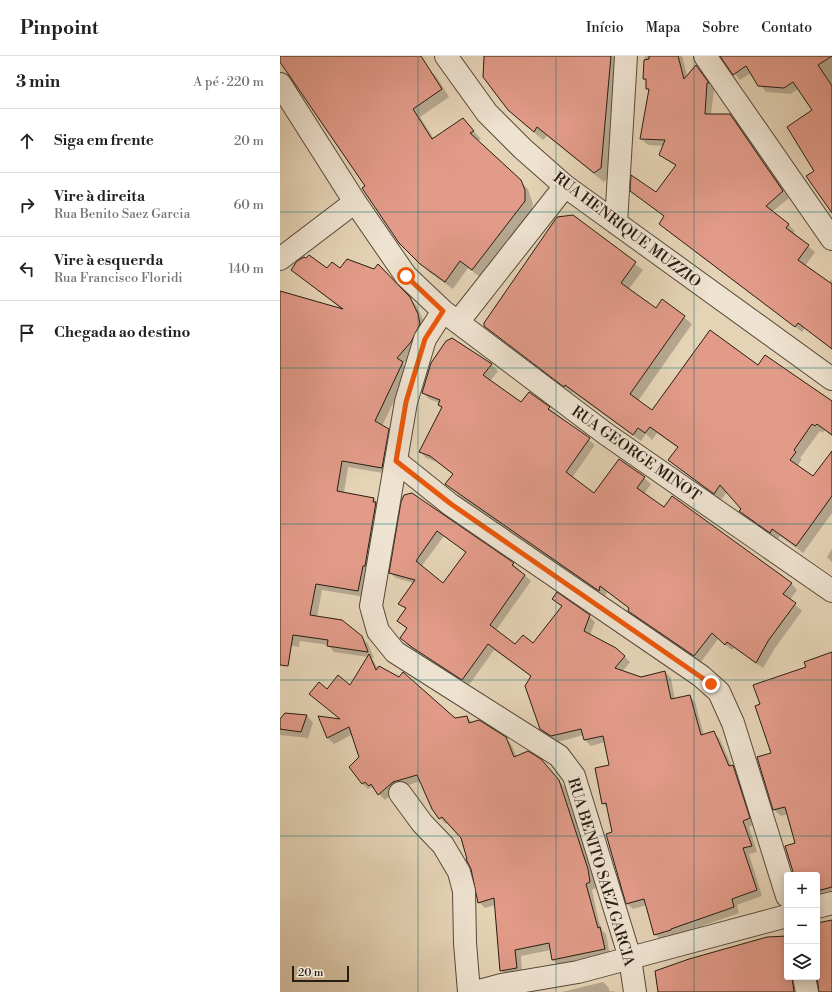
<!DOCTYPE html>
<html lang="pt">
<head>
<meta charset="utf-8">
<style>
  :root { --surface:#fff; --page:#f6f6f6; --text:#202124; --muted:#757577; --line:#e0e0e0 }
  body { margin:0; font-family:"Libre Bodoni",serif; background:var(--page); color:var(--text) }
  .controls { position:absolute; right:12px; bottom:12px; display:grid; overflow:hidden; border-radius:4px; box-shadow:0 2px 10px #0003 }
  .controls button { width:36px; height:36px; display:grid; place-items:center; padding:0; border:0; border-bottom:1px solid var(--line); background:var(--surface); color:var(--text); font:20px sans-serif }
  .scale { position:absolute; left:12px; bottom:10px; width:57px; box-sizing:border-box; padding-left:4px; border:2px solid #271d12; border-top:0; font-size:11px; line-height:14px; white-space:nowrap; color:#271d12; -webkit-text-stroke:3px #eee2d0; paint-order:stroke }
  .stop { position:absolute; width:12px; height:12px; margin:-9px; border:3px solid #ea580c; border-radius:50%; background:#fff }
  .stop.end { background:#ea580c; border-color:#fff; box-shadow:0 1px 4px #0008 }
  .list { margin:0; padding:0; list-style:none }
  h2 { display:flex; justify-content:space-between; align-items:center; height:52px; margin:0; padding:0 16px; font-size:17px }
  h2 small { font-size:13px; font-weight:400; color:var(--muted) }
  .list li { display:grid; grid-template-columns:26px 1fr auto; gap:12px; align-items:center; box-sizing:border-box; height:64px; padding:0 16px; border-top:1px solid var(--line) }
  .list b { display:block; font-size:15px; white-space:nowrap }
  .list p { margin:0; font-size:13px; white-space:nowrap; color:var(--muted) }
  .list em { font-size:13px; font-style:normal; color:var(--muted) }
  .icon { flex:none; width:22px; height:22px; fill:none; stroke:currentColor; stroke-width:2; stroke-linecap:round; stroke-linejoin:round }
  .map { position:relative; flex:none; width:552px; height:936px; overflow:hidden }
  header { display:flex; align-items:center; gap:24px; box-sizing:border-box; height:56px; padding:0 20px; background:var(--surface); border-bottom:1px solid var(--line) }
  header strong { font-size:19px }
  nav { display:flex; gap:22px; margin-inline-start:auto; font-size:14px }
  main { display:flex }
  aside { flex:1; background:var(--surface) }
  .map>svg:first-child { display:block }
  .shadow { fill:#0003; fill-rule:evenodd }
  .building { fill:#e29b89; stroke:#271d12; fill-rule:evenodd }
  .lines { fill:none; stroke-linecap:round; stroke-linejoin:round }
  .minor-casing { stroke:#564a3b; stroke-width:24 }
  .minor { stroke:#eee2d0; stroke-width:22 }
  .route { stroke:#ea580c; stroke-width:5 }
  .grid { fill:none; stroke:#0f766e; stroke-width:1; stroke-opacity:0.55 }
  .labels { text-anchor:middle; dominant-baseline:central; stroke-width:3.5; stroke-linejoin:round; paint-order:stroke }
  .street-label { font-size:15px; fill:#271d12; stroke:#eee2d0 }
</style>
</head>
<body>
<header>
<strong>Pinpoint</strong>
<nav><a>Início</a><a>Mapa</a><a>Sobre</a><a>Contato</a></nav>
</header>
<main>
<aside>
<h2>3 min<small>A pé · 220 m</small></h2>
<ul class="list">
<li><svg class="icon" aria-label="ahead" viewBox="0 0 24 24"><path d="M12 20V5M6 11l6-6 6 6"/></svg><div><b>Siga em frente</b></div><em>20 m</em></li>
<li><svg class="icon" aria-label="right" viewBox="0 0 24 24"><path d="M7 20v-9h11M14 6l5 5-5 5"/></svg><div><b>Vire à direita</b><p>Rua Benito Saez Garcia</p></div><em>60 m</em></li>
<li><svg class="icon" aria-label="left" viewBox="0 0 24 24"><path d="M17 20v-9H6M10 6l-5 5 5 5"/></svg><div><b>Vire à esquerda</b><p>Rua Francisco Floridi</p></div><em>140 m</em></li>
<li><svg class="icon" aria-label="arrive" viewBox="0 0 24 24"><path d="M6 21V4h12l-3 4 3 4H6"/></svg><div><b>Chegada ao destino</b></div></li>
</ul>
</aside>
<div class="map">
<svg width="552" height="936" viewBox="0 0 552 936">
  <rect width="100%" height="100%" fill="#e5d3b6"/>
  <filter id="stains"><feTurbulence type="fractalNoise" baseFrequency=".005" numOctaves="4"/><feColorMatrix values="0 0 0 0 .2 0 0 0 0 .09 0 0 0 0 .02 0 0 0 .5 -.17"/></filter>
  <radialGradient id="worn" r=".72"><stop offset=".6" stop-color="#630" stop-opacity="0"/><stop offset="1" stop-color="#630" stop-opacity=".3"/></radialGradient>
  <path class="shadow" d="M0,0H88L148,12L156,20L169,41L140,61L154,83L183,63L201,83L197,85L248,133L253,148L252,153L200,221L188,212L173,233L149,216L121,188L86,130L0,5Z
    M205,0H340L330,121L324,126L267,80L263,84L238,63L228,53Z
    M365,0H402L407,20L416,10L434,33L431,59H450L457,66L509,142L492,156L509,169L515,175L513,178L535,196L525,210L549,227L552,223V293L525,272L522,276L387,174L380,167L385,161L351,135L376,138L396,110L380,99L384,90L368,89L361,83L369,35L367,32V26L364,22Z
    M441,0H552V156L535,115L534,55L518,33L511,38L486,36L471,17L460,24Z
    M292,160L363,214L348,234L376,254L383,244L412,268L358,345L372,355L479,311L552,346V380L544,374L543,377L540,375L520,402L522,403L517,410L533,422L552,397V457L523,497L500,480L498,483L467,462L460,455L462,453L447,436L441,444L397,411L390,404L398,392L377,377L372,384L366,378L361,385L292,336V337L205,270Z
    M98,209L136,249L144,265L137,293L123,308L129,314L102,370L115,380L108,418L68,411L64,437L94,443L100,449L85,541L42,534L37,561L81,581L88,588L94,602H92L98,613L175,663L187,661L193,667L225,682L231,688L237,701L267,711L285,731L313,820L316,832L312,834L318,862L322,874L326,878L330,899L279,910L273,904L271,894L241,900L242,918L227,920L221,914L215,849L205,852L199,846L192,812L182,781L168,767L166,768L160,762L141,725L119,732L105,744L96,735L91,731L88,733L82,727L81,702L73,678L54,688L48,682L40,661L61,664L30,638L71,631L88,601L54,596L48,589L20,585L19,591L0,588V236L64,255L12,214L94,215Z
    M211,308L218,315L210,325L242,347L269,352L315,389L292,422L314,438L364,422L371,428L364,438L384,453L511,527L517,534L510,544L522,555L495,592L483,612L454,592L452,594L438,583L421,606L355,561L349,554L350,553L327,536L325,540L186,445L166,428L173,418L157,406L146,402L140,395L162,352L159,347L149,343L143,337Z
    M122,447L233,508L251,525L216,574L236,589L254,588L282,551L273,543L309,560L315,566L310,579L344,600L350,606L342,616L361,622L385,616L391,622L395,644L409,640L415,646L424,679L434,677L440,683L452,711L459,716L475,768L469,771L477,796L469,798L482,840L457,849L459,857L381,884L375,878L367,849L353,853L347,848L329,753L323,747L330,710L325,686L311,690L305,684L304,679L278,686L267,679L261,673L252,621L214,594L189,629L129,590L123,584L128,573L118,565L126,554L120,547L134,527L116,522L110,517ZM164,480L187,497L163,529L141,511Z
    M552,493V506L547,501Z
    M552,597V839L537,841V819H515L516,788L508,758L501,760L494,754L478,702L492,697L481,648L527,612Z
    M6,658L27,660L33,667L28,682L0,679V665Z
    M507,881V921H518L520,936H379Z
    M323,926L329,932V935L338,936H282Z"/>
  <path class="building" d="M0,0H141L162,33L133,53L152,83L183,62L194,75L190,77L241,124L245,134V145L192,214L180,205L165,226L140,208L119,187L82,132L85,130L0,6Z
    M204,0H331L321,112L314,117L257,71L254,76L228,54L203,21Z
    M369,0H398L404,23L416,9L429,27H427L425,58H450L503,135L486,150L509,168L506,172L529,189L518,204L552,228V293L518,267L515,271L379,168L384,160L350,135L351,119L376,136L396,109L379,99L385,84L360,83L369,33H366V23H363L364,4L369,3Z
    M440,0H552L538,9L552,30V157L526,120L534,115L507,71L532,54L513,26L504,32L478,30L466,10L453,19Z
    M293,159L356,206L341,227L376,252L382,243L405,260L350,338L372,354L430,274L478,309L485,299L552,345V379L537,368L535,370L532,368L514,394L516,396L510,404L533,420L552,395V440L516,490L492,473L490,477L459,455L461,453L440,429L434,438L388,404L398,391L370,371L365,377L358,372L353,379L285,329L284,331L204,270V267L277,161Z
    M29,199L47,212L52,206L60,212L67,203L94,213L98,208L130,241L138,258L140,268L131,286L117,302L123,306L95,365L109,373L102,412L62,405L57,435L94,442L93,446H96L85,510H83L78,535L36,528L30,559L62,564L82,580L88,596L47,590L48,584L13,579L8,610L0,609V235L63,253L11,214L17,205L24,201L26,202Z
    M172,282L212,308L203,319L241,346L249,336L270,351L268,353L310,382L286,416L314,437L339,403L365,421L357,432L384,451L392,440L512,527L503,538L516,547L488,585L476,607L447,586L445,589L432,577L414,600L348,555L349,552L320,530L319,535L165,428L173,418L150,400L139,396L162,351L158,349L160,344L142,337L151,307L166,285Z
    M132,437L234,507L232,509L245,519L210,569L235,588L243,579L253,587L282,550L272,543L277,536L310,559L304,575L336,592L345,600L335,612L361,621L385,615L391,643L410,639L421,679L434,675L449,710L453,709L470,762L463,765L472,790L463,792L477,834L452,843L454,851L391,873V874L374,879L364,843L346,848L326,778L332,776L326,747L322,748L315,712L329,709L323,680L304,684L301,673L271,680L260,673L245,630L251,620L208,588L182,624L133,592L120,582L127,572L117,565L126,552L118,548L135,524L109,517L121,446L124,439ZM157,475L186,496L163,527L136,505Z
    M552,596V831L537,835V819H514L505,790L515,787L505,751L493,754L477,701L491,697L475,650L480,648L473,629L526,611L524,606Z
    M89,598L96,614L99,610L119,621L123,616L175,662L187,660L189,667L199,664L226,681L234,701L248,695L261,703L279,724L308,813L310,826L306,828L318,872L320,871L325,893L272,904L269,887L235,894L237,912L220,915L214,842L198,847L191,813L186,803H187L181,782L162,761L159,763L152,753L137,719L113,726L98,739L91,728L89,730L85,726L82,728L69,711L79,701L69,671L47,682L38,660L60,663L29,638L39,626L47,633L58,619L70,629Z
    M5,657L27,659L21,676L0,673V663Z
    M552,864V936H539L537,921V867Z
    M507,880V921H512L514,936H378L375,915L409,903L487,881Z"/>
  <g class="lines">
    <defs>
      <path id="minor" d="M166,0L207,57L243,93L285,130L552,323
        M425,0L552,183
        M0,28L75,146L126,220L163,255L326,378L552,535
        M336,167L346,0
        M0,203L75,146
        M163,255L145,283L126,346L91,550L98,575L115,596L279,700L294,720L350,902L355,936
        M178,266L285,130
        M116,405L171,449L421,620L439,636L453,667L507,840
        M120,737L142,767L163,789L179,816L184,835L185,887L189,936
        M537,851L552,847
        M524,921L527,936
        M195,936L221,929L298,916L507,860"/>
    </defs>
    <use href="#minor" class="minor-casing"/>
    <use href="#minor" class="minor"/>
  </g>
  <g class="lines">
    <path class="route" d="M126,220L163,255L145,283L126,346L116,405L171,448L431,628"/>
  </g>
  <path class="grid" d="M138,0V936M276,0V936M414,0V936M0,156H552M0,312H552M0,468H552M0,624H552M0,780H552"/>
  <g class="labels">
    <g class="street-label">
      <text transform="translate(347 174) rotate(37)">RUA HENRIQUE MUZZIO</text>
      <text transform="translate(356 398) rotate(35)">RUA GEORGE MINOT</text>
      <text transform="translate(321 816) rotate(73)">RUA BENITO SAEZ GARCIA</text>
    </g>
  </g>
  <rect width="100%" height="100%" filter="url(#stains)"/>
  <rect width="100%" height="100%" fill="url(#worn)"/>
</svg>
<div class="controls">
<button>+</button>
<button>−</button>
<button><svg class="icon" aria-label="layers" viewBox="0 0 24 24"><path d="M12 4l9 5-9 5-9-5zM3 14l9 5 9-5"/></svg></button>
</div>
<div class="scale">20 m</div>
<div class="stop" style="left:126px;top:220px"></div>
<div class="stop end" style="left:431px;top:628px"></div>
</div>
</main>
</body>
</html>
